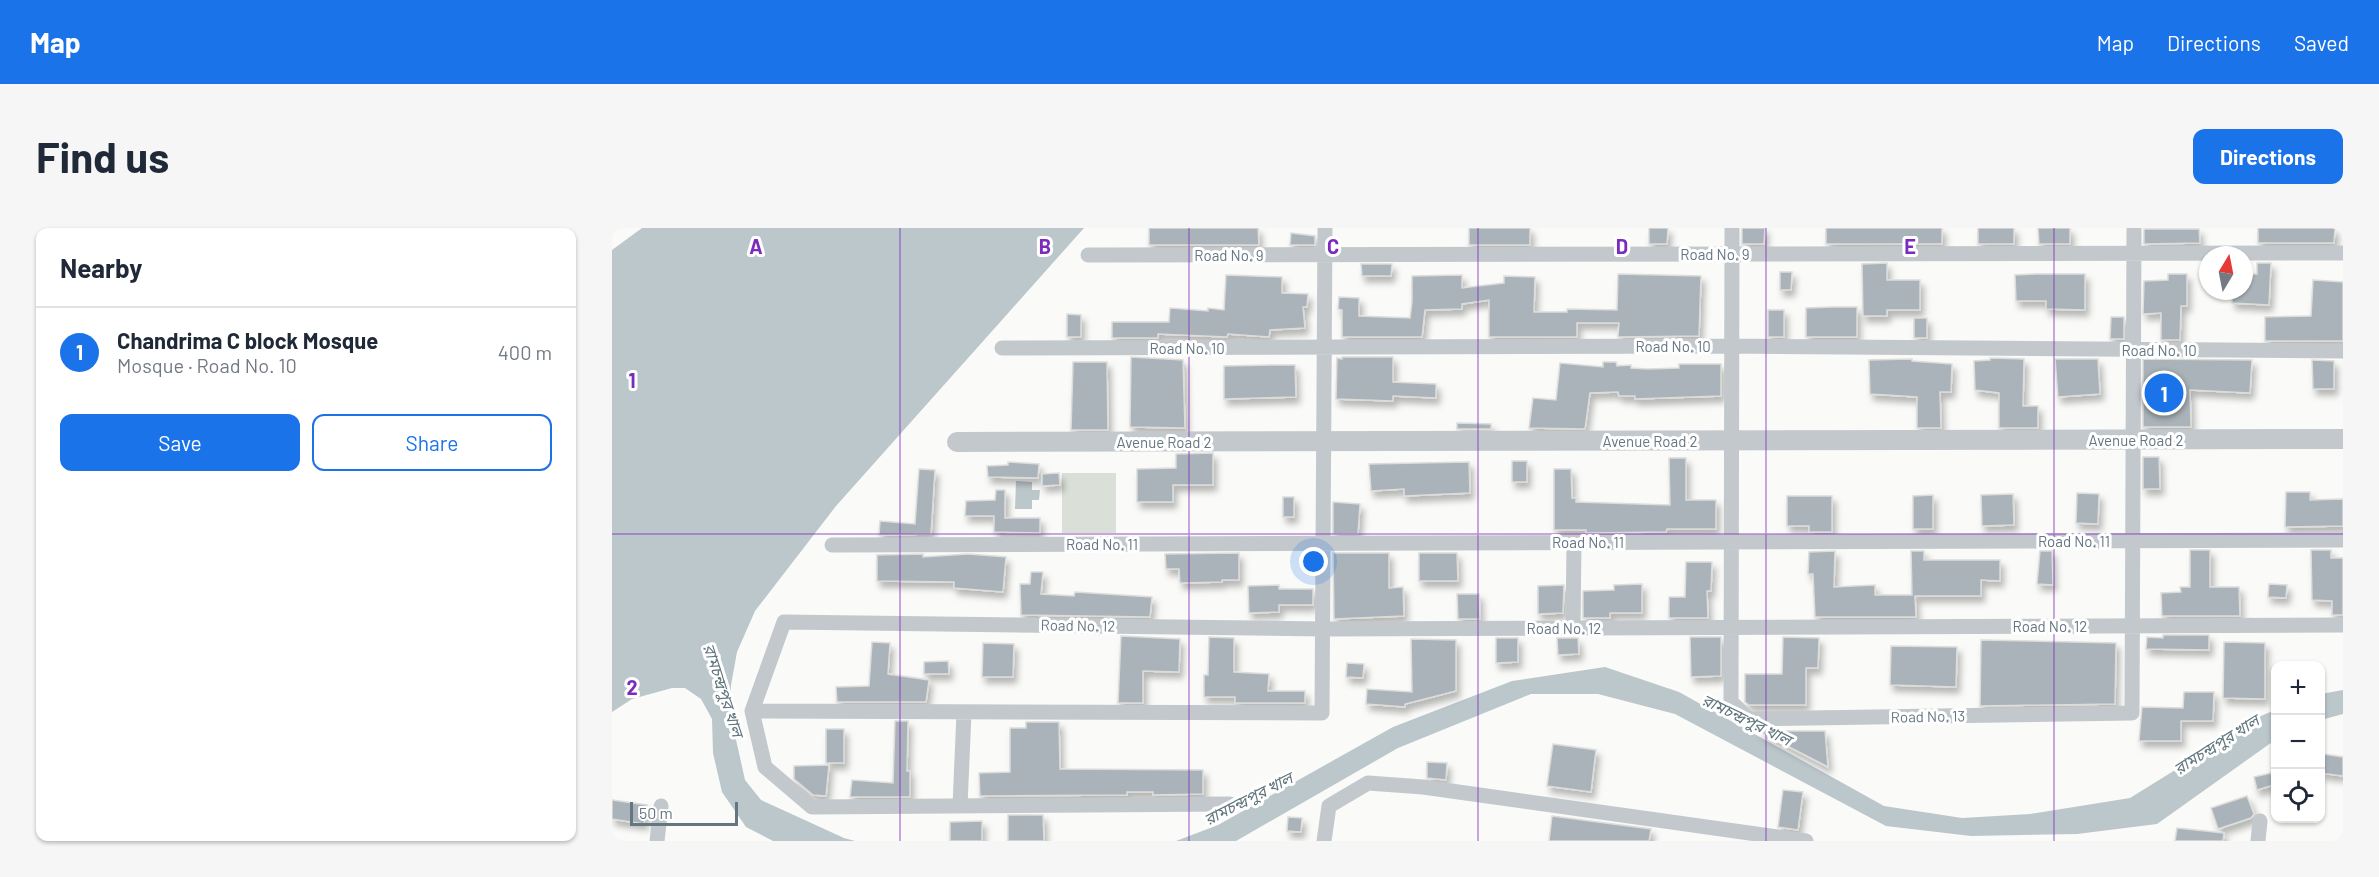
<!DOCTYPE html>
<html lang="en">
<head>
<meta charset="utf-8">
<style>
  :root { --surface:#fff; --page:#f6f6f7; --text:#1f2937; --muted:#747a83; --line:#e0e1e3; --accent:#1a73e8 }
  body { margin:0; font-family:Barlow,"Noto Sans Bengali",sans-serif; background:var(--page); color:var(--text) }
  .controls { position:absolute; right:18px; bottom:18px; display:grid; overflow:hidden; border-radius:12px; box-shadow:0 2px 4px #0004 }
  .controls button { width:54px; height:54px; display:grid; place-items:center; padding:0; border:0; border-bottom:2px solid var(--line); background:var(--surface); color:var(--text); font:30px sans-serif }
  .compass { position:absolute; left:1587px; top:18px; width:54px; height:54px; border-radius:50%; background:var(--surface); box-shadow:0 2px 4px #0004; rotate:10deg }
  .scale { position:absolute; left:18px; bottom:15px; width:108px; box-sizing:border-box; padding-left:6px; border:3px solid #657683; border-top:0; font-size:16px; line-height:21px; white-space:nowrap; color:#657683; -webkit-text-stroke:4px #fff; paint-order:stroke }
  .you { position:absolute; left:702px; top:334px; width:21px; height:21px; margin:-15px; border:4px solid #fff; border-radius:50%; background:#1a73e8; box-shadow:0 0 0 9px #1a73e833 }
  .badge { display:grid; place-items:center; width:39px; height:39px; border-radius:50%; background:var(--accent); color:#fff; font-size:20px; font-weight:700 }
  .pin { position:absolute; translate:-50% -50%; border:3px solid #fff; box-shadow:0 2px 6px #0006 }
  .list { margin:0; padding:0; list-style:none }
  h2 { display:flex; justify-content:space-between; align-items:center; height:78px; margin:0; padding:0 24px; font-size:26px }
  h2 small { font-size:20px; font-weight:400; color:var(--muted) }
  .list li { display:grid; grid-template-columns:39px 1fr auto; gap:18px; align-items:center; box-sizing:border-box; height:90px; padding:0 24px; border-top:2px solid var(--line) }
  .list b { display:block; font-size:22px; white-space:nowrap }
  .list p { margin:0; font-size:20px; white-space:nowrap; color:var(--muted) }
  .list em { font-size:20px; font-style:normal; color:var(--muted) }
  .actions { display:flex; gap:12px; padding:18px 24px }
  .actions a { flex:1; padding:14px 0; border:2px solid var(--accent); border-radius:12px; text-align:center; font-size:21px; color:var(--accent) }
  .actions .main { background:var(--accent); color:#fff }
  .icon { flex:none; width:33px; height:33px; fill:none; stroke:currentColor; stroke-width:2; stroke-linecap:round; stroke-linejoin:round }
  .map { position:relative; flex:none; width:1731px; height:613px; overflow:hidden; border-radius:12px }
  header { display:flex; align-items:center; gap:36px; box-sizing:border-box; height:84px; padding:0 30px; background:var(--accent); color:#fff }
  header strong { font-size:28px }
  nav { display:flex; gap:33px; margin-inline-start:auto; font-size:21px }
  .intro { display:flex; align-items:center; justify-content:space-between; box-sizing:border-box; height:144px; padding:0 36px }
  h1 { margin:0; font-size:42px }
  .button { padding:15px 27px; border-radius:12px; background:var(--accent); color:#fff; font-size:21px; font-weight:700 }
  main { display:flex; gap:36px; padding:0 36px }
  aside { flex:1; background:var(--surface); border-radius:12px; box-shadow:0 2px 4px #0004 }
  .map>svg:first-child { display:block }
  .green { fill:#dadfd7 }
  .water { fill:#bbc7cb }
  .building { fill:#aab3b9; stroke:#dcdcda; stroke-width:1.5; filter:url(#shadow) }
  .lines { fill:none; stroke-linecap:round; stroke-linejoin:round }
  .minor { stroke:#c3c8cc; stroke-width:15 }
  .tertiary { stroke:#c3c8cc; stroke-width:20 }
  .grid { fill:none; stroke:#7b2cbf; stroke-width:1.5; stroke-opacity:0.55 }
  .labels { text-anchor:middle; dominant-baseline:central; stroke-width:6; stroke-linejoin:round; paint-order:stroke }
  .street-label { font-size:15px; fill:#657683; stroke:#fff }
  .water-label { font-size:16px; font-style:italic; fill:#60757c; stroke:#fff }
  .grid-label { font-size:20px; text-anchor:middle; font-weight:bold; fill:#7b2cbf; stroke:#fff; stroke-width:6; stroke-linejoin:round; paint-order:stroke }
</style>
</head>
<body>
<header>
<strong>Map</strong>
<nav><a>Map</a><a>Directions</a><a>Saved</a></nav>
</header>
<div class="intro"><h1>Find us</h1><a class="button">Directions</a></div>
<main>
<aside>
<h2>Nearby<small></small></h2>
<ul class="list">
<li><span class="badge">1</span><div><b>Chandrima C block Mosque</b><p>Mosque · Road No. 10</p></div><em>400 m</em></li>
</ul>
<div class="actions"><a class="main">Save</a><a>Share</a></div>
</aside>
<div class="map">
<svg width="1731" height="613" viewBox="0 0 1731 613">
  <defs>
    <filter id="shadow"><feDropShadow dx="3.5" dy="6" stdDeviation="3" flood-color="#0004"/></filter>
  </defs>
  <rect width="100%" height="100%" fill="#fafaf8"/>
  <path class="green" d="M450,245H504V305H450Z"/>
  <path class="water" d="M30,0H472L224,278L143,383L125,424L119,457V489L133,552L149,572L232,610L243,613H161L134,599L110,564L101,525L100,491L89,471L73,460H60L20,471L0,484V22Z
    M404,253L420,254V262H428L427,272H420V281H403Z
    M993,439L1067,464L1272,578L1350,590L1418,586L1518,570L1568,539L1632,495L1663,482V512L1545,596L1465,606L1359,608L1274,598L1063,486L986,466H919L786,520L624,613H564L606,597L781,499L900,453Z
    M1731,462V486L1709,492V466Z"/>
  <path class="building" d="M537,0H646L647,17H537Z
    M857,0H918V17H857Z
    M1037,0H1056L1055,16H1037Z
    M1130,0H1153L1152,16H1130Z
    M1214,0H1330V16H1214Z
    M1366,0H1402V16H1366Z
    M1426,0H1458V16H1427Z
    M1646,0H1723L1722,15H1646Z
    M1532,1H1587L1588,15L1532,16Z
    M679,5L703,8V17H678Z
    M1275,35V52H1308V82H1275V88H1251L1250,36Z
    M1645,35H1659L1657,77L1620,75V63H1632V46H1645Z
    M749,36H780L779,48H750Z
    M1168,44H1180L1179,62H1168Z
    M1006,46L1089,48L1087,108L1006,109L1007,95H965V109H877V72L850,76V81L813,82L810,109H730V82L726,81L727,69L747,70V88L798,90L800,74V48L850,47V60L892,55V48L923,49L922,84H955V81L1005,82Z
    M1424,46H1473V82L1434,81V73H1404L1403,47Z
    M1556,46H1575V78H1569L1568,112H1549V85L1531,86L1532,53L1556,52Z
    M614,47L670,49V65L696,66L695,79H691L693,100L658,102L657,109L616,106L615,109L546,106V110H500V94H557L558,80L596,83V80L612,82Z
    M1701,52L1731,54V113H1653V89L1699,88Z
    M1221,79H1245V109H1194V80Z
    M1156,82H1172V109H1156Z
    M455,86L469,87V109H455Z
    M1499,89H1512V111H1498Z
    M1302,90H1315V110H1302Z
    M519,129L571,132L573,200L518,199Z
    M730,129H781V154L824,156V170L781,168V173L724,171L725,130L730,131Z
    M1378,130L1412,131L1411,178H1426V200H1387V165L1363,162L1362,133L1378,132Z
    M1300,131V133L1340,136L1339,164H1328L1329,200H1305V169L1258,166L1257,132Z
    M1443,131H1486L1488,166L1446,169Z
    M1531,131L1640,132L1638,165L1578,162L1579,199H1531Z
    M1700,132L1722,133V161H1701Z
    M461,134H495L496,202H459Z
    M991,134H1004L1005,138L1019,137V140L1036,141L1067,140V136H1109V168L1023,171V168H1007L1006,164L978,165L973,201L917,200L921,170L944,172L948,135L991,139Z
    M660,137H683L684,169L612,171V138Z
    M845,195L879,196V201H845Z
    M601,225V257H561V274H525V241L564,240V226Z
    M1531,229H1547L1548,261H1531Z
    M1057,230H1074V272H1104V301H1055L1054,304L974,305V302H942V241H959L960,270H964V274L1058,277Z
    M900,233H915V254H900Z
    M396,234L427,236L426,250L376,249L375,238L396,237Z
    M857,234L858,265L792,268V261L759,263L757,236Z
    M307,241L323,242L319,306L267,307L268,293L303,296Z
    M447,245L448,257L430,258V246Z
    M384,262H393V290H428V305L382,304V288H353L354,273L383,272Z
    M1674,264H1698V272L1731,271V298L1673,299Z
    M1465,265L1487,266L1486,296L1464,295Z
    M1401,266L1402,297L1370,298L1369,267Z
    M1321,267V301H1301V268Z
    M1175,268H1220V304H1197V298H1175Z
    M671,269H682V289H671Z
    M721,274L748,276L746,306H721Z
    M1578,322H1598V359H1627L1628,388H1550L1549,365L1569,364L1568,359H1578Z
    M1699,322H1719V330H1731V387H1720V373L1700,372Z
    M1223,323L1222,359L1263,357V367H1300L1299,323H1312V332H1388V353L1369,352V368H1303L1304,389H1203L1201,346H1196L1197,324Z
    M1428,323H1440L1441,357L1425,356Z
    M627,325V352H610V354L568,355L567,341H554L553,326Z
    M721,325H777V360L791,359L792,388L722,391Z
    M807,325H845L846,353H807Z
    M311,326V329L356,326L394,329L391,364L342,360V354L265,353V327Z
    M1074,334H1100L1099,363H1095L1096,390H1057V369H1073Z
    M419,344H431L429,366L462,368L463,364L540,369L538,389L409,387L408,356H418Z
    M1030,356V385H998V390H971V363L1002,362V357Z
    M1657,356L1675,357L1674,370L1656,369Z
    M667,357V361H701V377H667V384L637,385L636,358Z
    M952,357L951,385L926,386V358Z
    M845,366H867L868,391H846Z
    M1551,407H1597V422L1534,421L1535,409L1551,410Z
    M509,408L568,411L567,444L531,443V475H506Z
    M597,409L622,410V444L657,446L656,463H693V475H623V469H592V447H596Z
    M1078,409H1109V448L1079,449Z
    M1171,409L1207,410L1206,440H1194V477H1137L1133,474V446H1170Z
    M884,410H906V434L884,435Z
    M945,410H966L967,426L946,427Z
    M799,411L844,412V463L793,476V479L754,476L755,461L800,464Z
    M1369,412L1504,415L1503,476L1368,478Z
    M260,414L278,415L276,446L317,452L314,474H225L224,459L257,458Z
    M1612,414L1653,415V471L1611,470Z
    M371,415L402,416L401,449H370Z
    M1279,418L1345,419L1344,459L1278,457Z
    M336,433L337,446H312V434Z
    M735,435L752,436L751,450L734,449Z
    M1572,464H1602L1601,493H1569V513H1527L1530,479L1571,480Z
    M283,493H296L295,543H298V569H238L240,552L281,555Z
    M414,494H447L448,541L591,542V566L541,567V564H515V567L368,568L367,545L398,544V500H414Z
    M214,501H232V535H214Z
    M1146,503H1213L1216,539L1185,523Z
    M941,516L984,522L979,564L935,558Z
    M1711,526L1731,529V548L1708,545Z
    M815,534L835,535L834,552L815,550Z
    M217,537L214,568L201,567L182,551V538Z
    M1659,545L1662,557L1645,562L1642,549Z
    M1171,562L1191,564L1186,602L1166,599Z
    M1635,568L1642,586L1639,590L1606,601L1599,580Z
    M0,572L35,577L32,596L0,591Z
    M396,587H431L432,613H396Z
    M940,588L1039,601L1037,613H937Z
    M676,589L690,590L689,604L675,603Z
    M370,593V613H338V594Z
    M1565,600L1612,605L1611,613H1563Z"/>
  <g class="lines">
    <path class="minor" d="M1120,0L1119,474L1137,491L1520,485L1522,0
      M476,27L1731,25
      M390,120L1120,118L1731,123
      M220,317L1731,312
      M961,400L962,314
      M140,483L710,485L713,0
      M618,576L200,579L153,539L140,483L172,394L711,401L1731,397
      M348,578L352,485
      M45,613L49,578
      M712,613L717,578L756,555L811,559L1194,613
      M1646,613L1648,593"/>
    <path class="tertiary" d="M345,214L1731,211"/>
  </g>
  <path class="grid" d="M288,0V613M577,0V613M866,0V613M1154,0V613M1442,0V613M0,306H1731"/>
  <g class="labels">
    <g class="street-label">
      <text x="1103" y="26">Road No. 9</text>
      <text x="617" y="27">Road No. 9</text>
      <text x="1061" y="118">Road No. 10</text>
      <text x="575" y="120">Road No. 10</text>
      <text x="1547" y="122">Road No. 10</text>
      <text x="1524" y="212">Avenue Road 2</text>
      <text x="1038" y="213">Avenue Road 2</text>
      <text x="552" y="214">Avenue Road 2</text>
      <text x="1462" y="313">Road No. 11</text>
      <text x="976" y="314">Road No. 11</text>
      <text x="490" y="316">Road No. 11</text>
      <text transform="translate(466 397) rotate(1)">Road No. 12</text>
      <text x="1438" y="398">Road No. 12</text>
      <text x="952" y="400">Road No. 12</text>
      <text transform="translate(1316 488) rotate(-1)">Road No. 13</text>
    </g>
    <g class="water-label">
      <text transform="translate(112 462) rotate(72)">রামচন্দ্রপুর খাল</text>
      <text transform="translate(1135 491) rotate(26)">রামচন্দ্রপুর খাল</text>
      <text transform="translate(1604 516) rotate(-32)">রামচন্দ্রপুর খাল</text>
      <text transform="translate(636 570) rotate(-27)">রামচন্দ্রপুর খাল</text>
    </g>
  </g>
  <g class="grid-label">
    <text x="144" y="26">A</text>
    <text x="433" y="26">B</text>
    <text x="721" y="26">C</text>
    <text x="1010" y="26">D</text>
    <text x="1298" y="26">E</text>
    <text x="20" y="160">1</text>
    <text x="20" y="467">2</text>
  </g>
</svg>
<div class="controls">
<button>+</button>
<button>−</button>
<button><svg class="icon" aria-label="locate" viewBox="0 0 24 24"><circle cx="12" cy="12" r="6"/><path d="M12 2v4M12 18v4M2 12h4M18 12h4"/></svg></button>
</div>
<svg class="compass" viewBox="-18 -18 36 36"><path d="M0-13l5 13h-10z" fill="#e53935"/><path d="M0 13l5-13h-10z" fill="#747a83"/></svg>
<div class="scale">50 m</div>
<div class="you"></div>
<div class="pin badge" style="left:1552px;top:165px">1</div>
</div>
</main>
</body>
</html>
